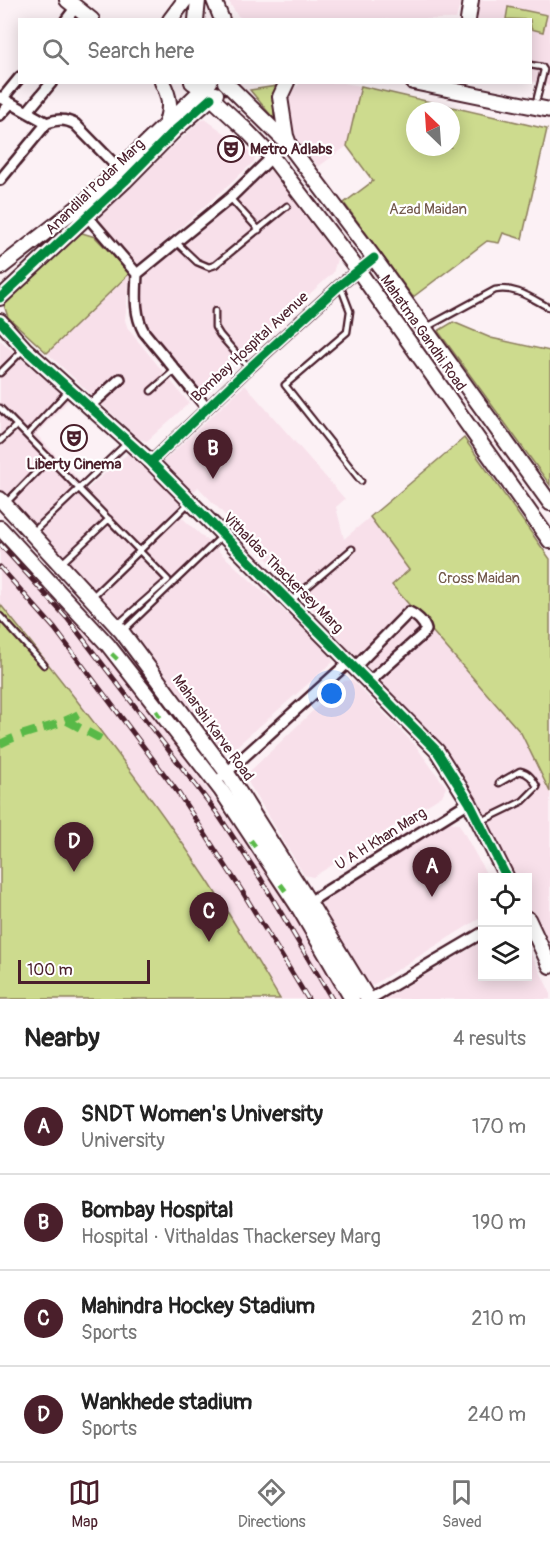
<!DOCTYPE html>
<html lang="en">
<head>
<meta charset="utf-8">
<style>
  :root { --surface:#fff; --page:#f6f6f6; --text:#222; --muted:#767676; --line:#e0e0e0; --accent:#4a1f2b }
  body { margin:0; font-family:Pangolin,sans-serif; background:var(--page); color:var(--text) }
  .controls { position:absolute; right:18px; bottom:18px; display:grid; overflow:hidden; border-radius:0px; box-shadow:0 3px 15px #0003 }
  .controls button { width:54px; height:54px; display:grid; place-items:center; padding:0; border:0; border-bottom:2px solid var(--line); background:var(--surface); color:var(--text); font:30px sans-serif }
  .compass { position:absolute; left:406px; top:102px; width:54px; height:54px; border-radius:50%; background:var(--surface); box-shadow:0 3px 15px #0003; rotate:335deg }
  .scale { position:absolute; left:18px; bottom:15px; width:132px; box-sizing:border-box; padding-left:6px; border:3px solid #4a1f2b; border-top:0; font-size:16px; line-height:21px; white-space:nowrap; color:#4a1f2b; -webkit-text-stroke:4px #fff; paint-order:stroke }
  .you { position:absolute; left:332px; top:694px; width:21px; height:21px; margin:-15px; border:4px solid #fff; border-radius:50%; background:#1a73e8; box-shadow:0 0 0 9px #1a73e833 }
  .badge { display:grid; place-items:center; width:39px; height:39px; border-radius:50%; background:var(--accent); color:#fff; font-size:20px; font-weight:700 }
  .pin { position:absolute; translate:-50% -50px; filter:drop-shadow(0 2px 3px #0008) }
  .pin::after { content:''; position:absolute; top:32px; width:21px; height:18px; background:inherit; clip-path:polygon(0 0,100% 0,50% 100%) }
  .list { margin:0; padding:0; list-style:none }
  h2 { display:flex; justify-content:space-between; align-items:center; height:78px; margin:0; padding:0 24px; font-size:26px }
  h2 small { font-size:20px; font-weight:400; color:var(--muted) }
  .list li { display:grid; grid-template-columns:39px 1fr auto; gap:18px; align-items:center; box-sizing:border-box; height:96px; padding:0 24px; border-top:2px solid var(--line) }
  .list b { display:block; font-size:22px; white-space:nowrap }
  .list p { margin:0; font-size:20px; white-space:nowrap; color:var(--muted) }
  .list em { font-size:20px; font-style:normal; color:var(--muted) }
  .icon { flex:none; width:33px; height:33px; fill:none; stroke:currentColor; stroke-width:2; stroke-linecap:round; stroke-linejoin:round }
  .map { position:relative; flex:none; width:550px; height:999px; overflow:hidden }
  .search { position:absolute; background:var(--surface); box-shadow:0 3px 15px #0003; left:18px; right:18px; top:18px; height:66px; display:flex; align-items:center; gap:15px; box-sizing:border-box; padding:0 21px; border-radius:0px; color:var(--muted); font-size:22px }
  .sheet { height:462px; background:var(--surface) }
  nav { display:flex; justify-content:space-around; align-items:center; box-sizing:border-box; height:84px; border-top:2px solid var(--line); background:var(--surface); font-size:16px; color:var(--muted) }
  nav a { display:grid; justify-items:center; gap:3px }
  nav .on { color:var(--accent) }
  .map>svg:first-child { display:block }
  .built { fill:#f8e0ea }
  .green { fill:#cddb8e; stroke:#8c7d5c; stroke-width:1.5; fill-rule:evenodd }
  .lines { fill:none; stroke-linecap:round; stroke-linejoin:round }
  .lane-casing { stroke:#4a1f2b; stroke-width:9 }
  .street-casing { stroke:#4a1f2b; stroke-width:14 }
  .secondary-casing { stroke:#4a1f2b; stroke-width:18 }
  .lane { stroke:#fff; stroke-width:4.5 }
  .street { stroke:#fff; stroke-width:9 }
  .secondary { stroke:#fff; stroke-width:14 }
  .rail-casing { stroke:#4a1f2b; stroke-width:5 }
  .rail { stroke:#fff; stroke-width:3; stroke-dasharray:9; stroke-linecap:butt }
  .quiet { stroke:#58b947; stroke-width:8; stroke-dasharray:15 8; stroke-linecap:butt }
  .cycleway-casing { stroke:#fff; stroke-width:13 }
  .cycleway { stroke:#00873e; stroke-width:9 }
  .labels { text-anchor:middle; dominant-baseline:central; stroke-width:4.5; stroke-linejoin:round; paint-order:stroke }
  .poi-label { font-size:15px; font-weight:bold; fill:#4a1f2b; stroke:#fff; text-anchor:start }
  .street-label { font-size:15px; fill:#4a1f2b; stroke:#fff }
  .park-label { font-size:15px; fill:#715749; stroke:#fff }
</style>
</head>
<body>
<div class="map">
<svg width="550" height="999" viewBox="0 0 550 999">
  <rect width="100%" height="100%" fill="#fcf1f5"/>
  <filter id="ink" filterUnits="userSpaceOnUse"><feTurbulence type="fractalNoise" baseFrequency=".0167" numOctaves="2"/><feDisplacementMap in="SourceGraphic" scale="12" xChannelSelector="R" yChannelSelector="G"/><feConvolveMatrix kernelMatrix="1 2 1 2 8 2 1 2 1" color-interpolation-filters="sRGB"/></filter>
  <g filter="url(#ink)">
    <path class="built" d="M228,0H461L456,19L244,20L237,15Z
      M474,0H550V86L531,81L530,20H470Z
      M300,83H343L361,86L347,146L318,167L296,138L288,116V95Z
      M205,119L255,155L254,162L137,266L96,226L97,218L200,121Z
      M264,170L274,171L337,259L333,273L201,391L195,388L142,327L138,315L145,278L152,264Z
      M130,273L125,320L128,329L189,403L147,441L139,439L47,353Z
      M0,340L69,400L36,434L87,489L132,450L153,471L245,385L345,499L336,507L344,539L370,517L409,570L392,585L521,733L550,792V950L528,906V878L513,877L444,754L269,561L198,487L139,547L141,549L178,514L330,653L333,662L230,752L222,750L128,625L0,492Z
      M0,534L103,651L174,743L266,871L347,999H280L205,878L128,767L66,685L0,604Z
      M352,680L415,745L446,787L442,796L313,877L304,875L248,782L247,774L344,681Z
      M449,822L459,824L488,877L482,878V917L371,986L365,985L319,909L322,902Z
      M482,942V976H528V947L550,992V999H385Z"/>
    <path class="green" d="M508,7L547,15L543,32L531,29L530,20L506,19Z
      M277,86L274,105V119L250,90Z
      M361,86L547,129L522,239L503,233L499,243L487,241L413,297L344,203L373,181L347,146ZM415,111H451V147H415Z
      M79,232L95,237L130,273L47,353L8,317L3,302Z
      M453,322L491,338L550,351V485L438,331Z
      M464,438L550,559V792L521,733L392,585L409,570L370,517Z
      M0,604C72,693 143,783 206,878C232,918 256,959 280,999H0Z"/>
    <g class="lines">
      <defs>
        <path id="lane" d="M530,65L542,67L544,70L537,98
          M230,198L259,230
          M177,243L197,262L209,267L215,265L287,206
          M340,285L350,311L347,332L285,385L361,481
          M215,311V327L220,335L249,368
          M427,327L495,290C516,286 532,299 550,308
          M0,373L23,350
          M151,391L175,370
          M0,408L168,580L117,625
          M27,435L68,391
          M0,441L17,425
          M5,504L50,458
          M32,533L126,444
          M63,562L109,519
          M93,596L188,504
          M292,600L352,549
          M0,616L44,665
          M124,630L222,536
          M482,821L523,801L537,787C533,779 529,773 520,771L499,783"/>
        <path id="street" d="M66,20L76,7
          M0,97L47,123C58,119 65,119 75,124L122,172
          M2,99L20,77
          M27,112L52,82
          M0,115L11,103
          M0,180L47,123
          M87,216L137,274
          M137,274L230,198L272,157
          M137,274C136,295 134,314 144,332L206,407
          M89,407L120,379
          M151,462L249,368L340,285L374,258
          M355,667L409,612C416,615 424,622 426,630L423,634L369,682
          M215,783L350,661
          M306,904L469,802
          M370,999L482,933"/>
        <path id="secondary" d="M67,0L92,20
          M214,0L222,20
          M170,20L185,0
          M196,20L198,0
          M468,20L471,0
          M162,82C170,97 171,107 166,123
          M192,82L202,89L245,129L272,157L358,270L550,541
          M225,82L289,145L374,258L550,503
          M287,82L280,97L286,136L289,144
          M413,82L550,110
          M0,268L87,200L210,82
          M0,298L125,181L175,130L216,94
          M0,321L25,349L151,462L437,751L469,802L507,878
          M0,499L122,632L227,773L309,902L368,999
          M0,528L108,645L221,790L299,908L352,999
          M528,919L550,966"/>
      </defs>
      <use href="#lane" class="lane-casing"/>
      <use href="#street" class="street-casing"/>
      <use href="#secondary" class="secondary-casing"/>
      <use href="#lane" class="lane"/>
      <use href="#street" class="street"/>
      <use href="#secondary" class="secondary"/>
      <defs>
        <path id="rail" d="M0,544L67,618L217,813L261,879L332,999
          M0,567L55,629L179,794L242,891L308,999"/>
      </defs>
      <use href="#rail" class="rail-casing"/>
      <use href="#rail" class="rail"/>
      <path class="quiet" d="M113,658L116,655
        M157,715L160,713
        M67,721L103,740
        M0,744C27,730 57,728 82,712
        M251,845L255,842
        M281,889L285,886"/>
      <defs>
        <path id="cycleway" d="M0,298L125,181L175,130L211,98
          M0,321L25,349L151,462L437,751L469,802L507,878
          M151,462L249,368L340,285L374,258"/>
      </defs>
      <use href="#cycleway" class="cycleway-casing"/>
      <use href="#cycleway" class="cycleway"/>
    </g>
  </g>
  <defs>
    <symbol id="theatre-ring" viewBox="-11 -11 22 22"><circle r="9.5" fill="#fff" stroke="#4a1f2b" stroke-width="1.5"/><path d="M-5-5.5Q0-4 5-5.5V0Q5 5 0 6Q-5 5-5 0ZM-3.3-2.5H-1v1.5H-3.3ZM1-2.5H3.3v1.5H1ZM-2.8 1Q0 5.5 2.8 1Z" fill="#4a1f2b"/></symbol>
  </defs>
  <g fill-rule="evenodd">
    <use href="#theatre-ring" x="216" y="134" width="30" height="30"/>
    <use href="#theatre-ring" x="59" y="423" width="30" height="30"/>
  </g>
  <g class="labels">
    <g class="poi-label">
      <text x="250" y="149">Metro Adlabs</text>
      <text x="74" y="464" text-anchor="middle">Liberty Cinema</text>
    </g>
    <g class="street-label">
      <text transform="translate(95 187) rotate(-44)">Anandilal Podar Marg</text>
      <text transform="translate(423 333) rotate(55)">Mahatma Gandhi Road</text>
      <text transform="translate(250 347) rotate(-43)">Bombay Hospital Avenue</text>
      <text transform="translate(283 573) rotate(45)">Vithaldas Thackersey Marg</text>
      <text transform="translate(213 728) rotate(54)">Maharshi Karve Road</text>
      <text transform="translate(381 839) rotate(-32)">U A H Khan Marg</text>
    </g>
    <g class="park-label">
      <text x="428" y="209">Azad Maidan</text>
      <text x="479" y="578">Cross Maidan</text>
    </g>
  </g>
</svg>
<div class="controls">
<button><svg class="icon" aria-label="locate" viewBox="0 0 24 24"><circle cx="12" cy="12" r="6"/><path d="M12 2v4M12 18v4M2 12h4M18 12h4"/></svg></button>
<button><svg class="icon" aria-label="layers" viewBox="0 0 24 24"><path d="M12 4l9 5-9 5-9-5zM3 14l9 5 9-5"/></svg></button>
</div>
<svg class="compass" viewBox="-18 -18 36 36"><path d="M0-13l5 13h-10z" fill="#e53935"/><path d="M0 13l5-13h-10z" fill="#767676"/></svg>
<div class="scale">100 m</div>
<div class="you"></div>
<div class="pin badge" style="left:432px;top:897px">A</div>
<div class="pin badge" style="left:213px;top:479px">B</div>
<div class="pin badge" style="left:209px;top:942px">C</div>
<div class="pin badge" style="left:74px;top:872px">D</div>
<div class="search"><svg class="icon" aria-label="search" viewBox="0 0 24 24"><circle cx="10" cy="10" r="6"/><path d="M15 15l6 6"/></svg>Search here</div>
</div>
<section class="sheet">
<h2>Nearby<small>4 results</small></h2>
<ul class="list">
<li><span class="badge">A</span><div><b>SNDT Women's University</b><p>University</p></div><em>170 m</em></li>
<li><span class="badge">B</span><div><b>Bombay Hospital</b><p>Hospital · Vithaldas Thackersey Marg</p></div><em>190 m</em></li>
<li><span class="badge">C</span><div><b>Mahindra Hockey Stadium</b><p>Sports</p></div><em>210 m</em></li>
<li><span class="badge">D</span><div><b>Wankhede stadium</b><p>Sports</p></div><em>240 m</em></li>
</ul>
</section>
<nav>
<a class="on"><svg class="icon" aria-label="map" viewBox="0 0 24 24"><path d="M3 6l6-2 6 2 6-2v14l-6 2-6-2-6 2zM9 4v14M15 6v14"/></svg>Map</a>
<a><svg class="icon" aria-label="directions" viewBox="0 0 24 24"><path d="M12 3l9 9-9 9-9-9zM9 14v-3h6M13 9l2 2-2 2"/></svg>Directions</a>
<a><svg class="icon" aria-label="saved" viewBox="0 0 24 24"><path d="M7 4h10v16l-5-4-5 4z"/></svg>Saved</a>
</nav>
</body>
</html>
